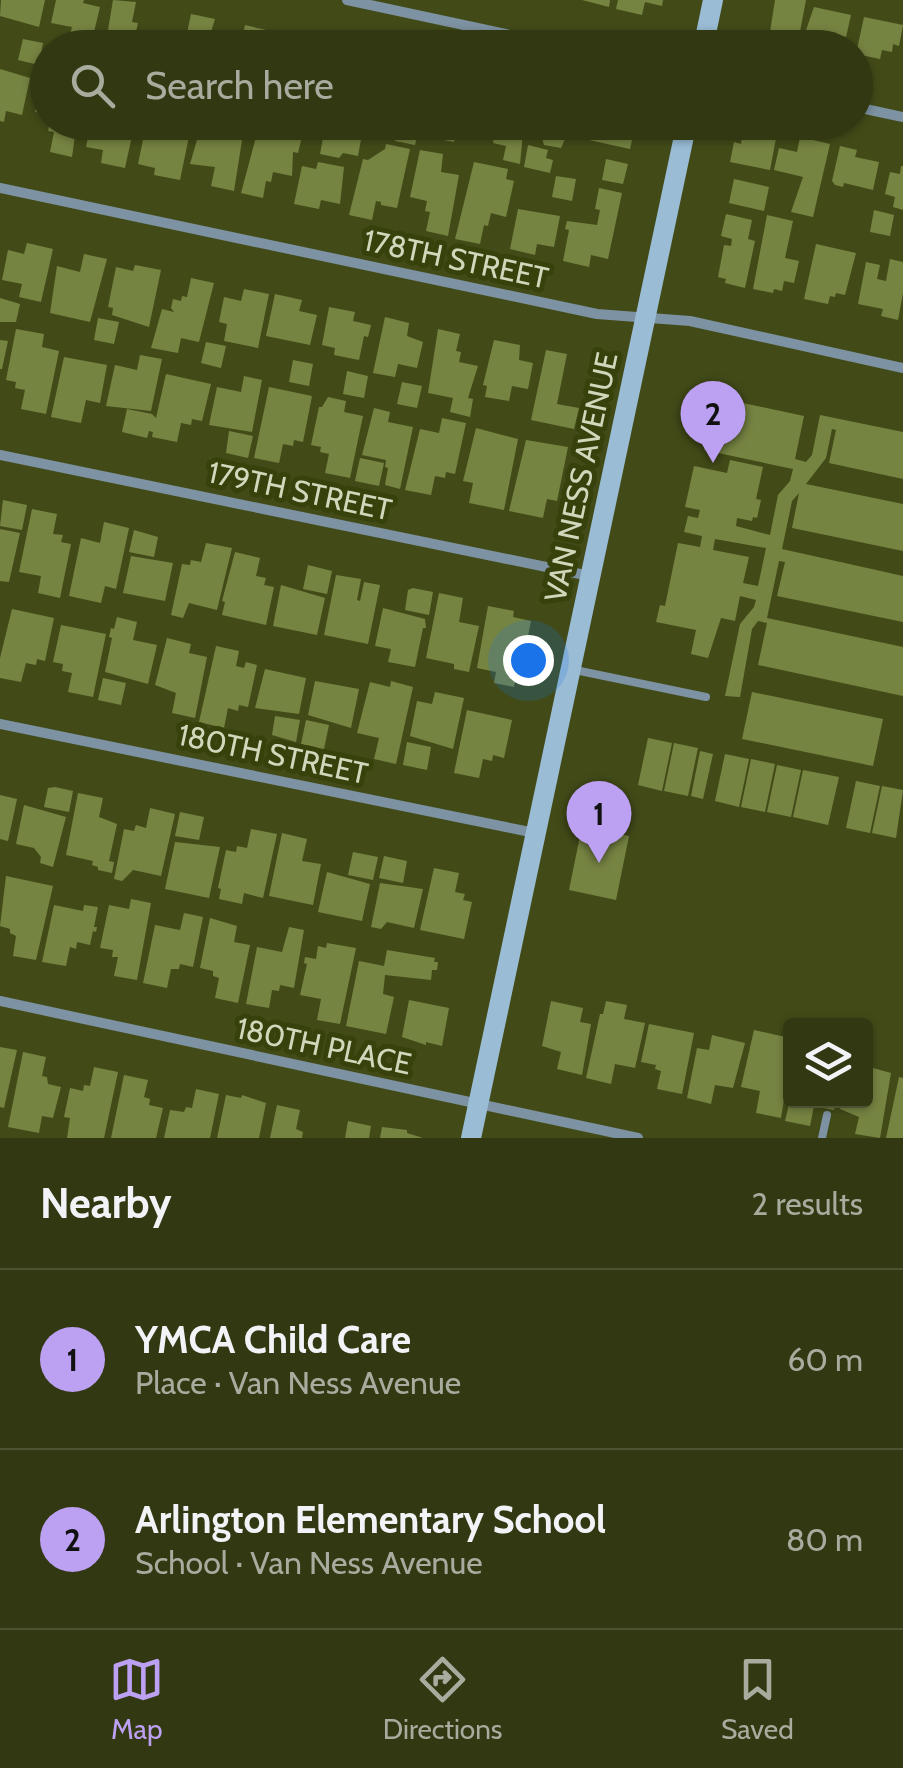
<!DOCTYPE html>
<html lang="en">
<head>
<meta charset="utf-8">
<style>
  :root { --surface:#323812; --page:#3a3f1b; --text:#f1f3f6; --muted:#a8ac9f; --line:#4d5232; --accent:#bca0f2 }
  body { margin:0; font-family:Cabin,sans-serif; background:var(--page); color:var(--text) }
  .controls { position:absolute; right:30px; bottom:30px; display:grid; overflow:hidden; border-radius:10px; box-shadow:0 2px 8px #0004 }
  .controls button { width:90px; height:90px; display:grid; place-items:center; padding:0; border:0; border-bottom:2px solid var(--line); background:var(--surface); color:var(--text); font:50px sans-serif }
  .you { position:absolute; left:528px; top:660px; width:35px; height:35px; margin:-25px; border:8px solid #fff; border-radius:50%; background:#1a73e8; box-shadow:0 0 0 15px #1a73e833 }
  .badge { display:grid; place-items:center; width:65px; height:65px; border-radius:50%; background:var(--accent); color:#111; font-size:32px; font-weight:700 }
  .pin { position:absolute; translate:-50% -82px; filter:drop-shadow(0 2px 5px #0008) }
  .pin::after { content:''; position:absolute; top:52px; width:35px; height:30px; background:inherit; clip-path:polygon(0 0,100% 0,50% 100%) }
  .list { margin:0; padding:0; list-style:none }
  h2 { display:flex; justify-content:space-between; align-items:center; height:130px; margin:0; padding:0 40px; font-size:42px }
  h2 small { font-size:32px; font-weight:400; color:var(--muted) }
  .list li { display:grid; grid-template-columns:65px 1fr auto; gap:30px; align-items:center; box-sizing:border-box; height:180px; padding:0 40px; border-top:2px solid var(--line) }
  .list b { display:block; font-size:38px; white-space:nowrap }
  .list p { margin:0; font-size:32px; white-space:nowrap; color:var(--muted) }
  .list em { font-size:32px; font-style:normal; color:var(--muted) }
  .icon { flex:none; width:55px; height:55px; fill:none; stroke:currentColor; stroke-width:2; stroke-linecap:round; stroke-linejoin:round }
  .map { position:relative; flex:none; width:903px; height:1138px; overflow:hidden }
  .search { position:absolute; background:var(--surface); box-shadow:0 2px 8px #0004; left:30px; right:30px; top:30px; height:110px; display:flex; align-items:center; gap:25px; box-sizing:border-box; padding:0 35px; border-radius:55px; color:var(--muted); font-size:38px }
  .sheet { height:490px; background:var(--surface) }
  nav { display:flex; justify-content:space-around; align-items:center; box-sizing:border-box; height:140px; border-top:2px solid var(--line); background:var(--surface); font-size:28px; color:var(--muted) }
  nav a { display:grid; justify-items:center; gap:5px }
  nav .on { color:var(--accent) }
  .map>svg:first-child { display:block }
  .building { fill:#768442; fill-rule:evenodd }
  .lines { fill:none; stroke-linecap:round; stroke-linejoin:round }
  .service { stroke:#7d92a2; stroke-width:8 }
  .minor { stroke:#7d92a2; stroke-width:10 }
  .secondary { stroke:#9abdd5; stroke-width:20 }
  .labels { text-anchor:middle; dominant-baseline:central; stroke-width:10; stroke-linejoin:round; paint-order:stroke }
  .street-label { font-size:30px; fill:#d0d8bc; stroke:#37410b }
</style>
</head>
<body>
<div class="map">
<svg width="903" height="1138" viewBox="0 0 903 1138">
  <rect width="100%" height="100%" fill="#424b18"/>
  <path class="building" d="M1,0H45L39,27L0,16Z
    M56,0H84L83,3L100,7L94,32L90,31L88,39L70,35L72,27L51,23Z
    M113,0L136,2L132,22L138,23L135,36L150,42L149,48H105Z
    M582,0H610L609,7Z
    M618,0H663L662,6L645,2L642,15L616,9Z
    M775,0H806L798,42L776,38L777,33L770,32Z
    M814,7L851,15L846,37L836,35L834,45L826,43L825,48L806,44V30Z
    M191,14L215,19L206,48H161L163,40L180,44L182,33H187Z
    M864,17L903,25L899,46L893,44L892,52L882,50L880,59L856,54Z
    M245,25L266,30L263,48H234L235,43L241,45Z
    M275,30L299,35L297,48H272Z
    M23,39L43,43L39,65L18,60Z
    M0,69L30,78L22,115L6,111L4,122L0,121Z
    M41,87L48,89V114L35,112Z
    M50,122H77L72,157L50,152L54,132L48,131Z
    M91,122L133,131L125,168L101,163L103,150L86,147Z
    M167,122H192L180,180L154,175L155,168L138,164L145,130L164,134Z
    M274,122H289L288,128L303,132L298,153L293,152L292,176L273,172L271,182L266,181L263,198L241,193L256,137L269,140Z
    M399,122L420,123L415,145L395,141Z
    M426,122H470L468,131L457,129L454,142L423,136Z
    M483,122H524L520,164L503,160L506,146L493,143L494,136L481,133Z
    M540,122H584L581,135L568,132L561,148L544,145L542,138L544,127L540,126Z
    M593,122H636L630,149L589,140Z
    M201,126L243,134L234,191L211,186L215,167L190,164Z
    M325,127L362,134L358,156L343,153L339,158L320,154Z
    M754,128L777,133L770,170L730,162L734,142L741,144L742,136L752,138Z
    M800,137L830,144L813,217L791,212L803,177L774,170L779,148L797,152Z
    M386,144L410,149L397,208L381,205V202L376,201L372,220L349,215L363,159L368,160L385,149Z
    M528,145L548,150L546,158L553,160L550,173L524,167Z
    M840,146L857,150L855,157L879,162L873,190L844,183L843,187L835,185L832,181Z
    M420,150L443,154L441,172L459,175L448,236L426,231L430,212L425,211L427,201L410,197Z
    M606,159L628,164L623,184L602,180Z
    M318,162L344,167L340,204L321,200L319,209L294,204L302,166L316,169Z
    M474,162L508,169L506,179L514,181L506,217L491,213L488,226L484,225L480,244L455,239Z
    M901,166H903V210L893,207L895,197L885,194L890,172L900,174Z
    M556,176L576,179L572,201L552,197Z
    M734,179L769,187L764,211L729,203Z
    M599,188L622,193L608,259L591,255L589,267L563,261L569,230L565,229L567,221L597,225L600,210L595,209Z
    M518,209L560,216L554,247L537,244L535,255L510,249Z
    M874,210L894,215L890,236L870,232Z
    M726,214L752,220L748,239L755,241L745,288L725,283L726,279L718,277L724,245L731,246L732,239L721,236Z
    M767,215L793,221L785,258L799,261L794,283L784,281L782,291L774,289L773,293L753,289Z
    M27,243L53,249L41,302L19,297L22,284L2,280L8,250L24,254Z
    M816,244L856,253L845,295L836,293L835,297L830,296L828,304L804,299Z
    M84,254L107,259L90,322L50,313L57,266L80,272Z
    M890,259L903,262V293L898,320L881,316L883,309L858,304L866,262L880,265L877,279L886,281Z
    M135,265L161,270L149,327L112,315L113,308L108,307L116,267L133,271Z
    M191,278L214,283L199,342L181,338L178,353L151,348L162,309L174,312L171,308L173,299L181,301L182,296L187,297Z
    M244,289L269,294L258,348L224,341L227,324L219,322L224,297L241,301Z
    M275,294L302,300L299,311L317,315L310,345L266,336Z
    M0,298L20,304L16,322H0Z
    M329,307L355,312L353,321L371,325L368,337L364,336L359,360L334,355L335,348L322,345Z
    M385,317L409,323L407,336L423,342L417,368L398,364L395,377L373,373Z
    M98,318L119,322L114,344L94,340Z
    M16,329L44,334L42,347L59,351L46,414L21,409L25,390L15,388L16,382L6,380Z
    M438,329L460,334L456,351L461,352L459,362L478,366L468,398L473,399L470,417L450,412L453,398L428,393Z
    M0,340L8,341L2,369H0Z
    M494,340L520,345L519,360L533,363L528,389L512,386L509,401L485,397L487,386L483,385Z
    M206,342L226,346L221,368L201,363Z
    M546,350L567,354L557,404L579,408L574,429L531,420Z
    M140,355L162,359L151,411L106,406L115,365L137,370Z
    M64,357L107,365L100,403L86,400L81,423L51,417Z
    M293,360L313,364L309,386L289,382Z
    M347,371L368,376L364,398L343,394Z
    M166,374L211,384L202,421L192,419L191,425L181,423L177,442L152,437L153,432L149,431L147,438L122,432L127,409L152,414L156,418Z
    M244,376L262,380L252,432L209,425L217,387L241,392Z
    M402,382L422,386L417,408L397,404Z
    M269,387L312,396L303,442L294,440L293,446L283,444L279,463L254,458Z
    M328,397L346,401L344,412L363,416L350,478L325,473L329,454L320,452L321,447L311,445L319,407H322Z
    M715,397L804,416L795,459L806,462L812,455L820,415L903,432V479L829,463L836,430L832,429L826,458L806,484L903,504V551L792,528L799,493L792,501L782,549L903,576V622L777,596L785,562L779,561L767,618L903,647V696L758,665L767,623L758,621L752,629L740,697L725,696L740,624L754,607L756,600L740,596L735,621L721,618L708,658L691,654L696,630L656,622L660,605L665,606L678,543L700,547L702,536L684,532L688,516L698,518L700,510L685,507L694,466L727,473L730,460L763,467L756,499L761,500L757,518L753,517L752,521L737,518L736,526L770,535L778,495L790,481L793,469L704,450ZM715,539L766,548L758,586L743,583L749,557L713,550Z
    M374,408L390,412L388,422L413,427L400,489L385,485L388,468L385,467L386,460L362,455Z
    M442,418L466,423L455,474L446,472L445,478L435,476L431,495L405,490L420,429L439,433Z
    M476,428L518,439L504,510L469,503L473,483L463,481Z
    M229,431L253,436L248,458L226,453Z
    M526,440L568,447L557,501L547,499L543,518L509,511Z
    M360,458L384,463L379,486L355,481Z
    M3,500L27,505L22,530L0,526Z
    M32,509L57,514L53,534L63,535L61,542L71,544L60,598L38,593L41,576L19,572Z
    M104,522L129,528L116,589L105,586L101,603L69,596L81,538L100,543Z
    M0,529L20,533L9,582L0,581Z
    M134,530L158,537L154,557L129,552Z
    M206,543L232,548L217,610L189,603L183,618L171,615L182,564L190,565L191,560L201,562Z
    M235,552L260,558L256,576L266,578L264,585L274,587L266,625L222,615L225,602L222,601Z
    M131,556L173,563L165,601L123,593Z
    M308,565L332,571L327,594L303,589Z
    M336,575L361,579L357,600L360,601L364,582L380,585L368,644L324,635Z
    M281,585L325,598L317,635L273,626Z
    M413,588L433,592L429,615L405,610L408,590Z
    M439,593L463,598L459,622L479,626L469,672L454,669V664L426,658Z
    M488,606L514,611L513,617L531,621L520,676H516L514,687L494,683L496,672L477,668Z
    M383,608L425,619L426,628H423L415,667L388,662L391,649L375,646Z
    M12,609L54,618L45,661L37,659L36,665L26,663L21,682L0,678V658Z
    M117,617L137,622L133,640L157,645L148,684L105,672L112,638L109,637L111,628L114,629Z
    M61,625L106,634L93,697L68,692L72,673L62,671L63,664L53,662Z
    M167,638L191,644L189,653L207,657L195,718L172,713L176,693L155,685Z
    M216,646L239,651L236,666L244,668L246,662L257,665L248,707L239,705L238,711L228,708L224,728L199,722Z
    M265,669L306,678L299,714L255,708Z
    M103,678L126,683L121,705L98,700Z
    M315,681L359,689L351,728L308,715Z
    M391,681L413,687L396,764L374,759L379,738L357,733L370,682L390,687Z
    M435,692L464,698L453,749L410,736L417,701L432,704Z
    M752,692L883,719L873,766L742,739Z
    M467,710L512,720L504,758L493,755L492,761L483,759L479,778L454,773Z
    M275,716L300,720L296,742L272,735Z
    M306,720L329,725L324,749L301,744Z
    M648,738L672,743L662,791L638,785Z
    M407,742L431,747L427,770L403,765Z
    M674,743L698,748L688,796L664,791Z
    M700,751L713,754L703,799L691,796Z
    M725,754L749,759L739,807L715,801Z
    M751,759L775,764L765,812L741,807Z
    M777,765L801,770L791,817L767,812Z
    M803,770L839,777L828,825L793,817Z
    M856,781L880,786L870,833L846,828Z
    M882,786L903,790L896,838L872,833Z
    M55,787L73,791L69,812L44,807L48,788Z
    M78,793L103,798L99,817L117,824L109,861L114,862L112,873L98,870V867L92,865L93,861L66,855Z
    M0,795L17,799L8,841L0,839Z
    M24,805L66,817L53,867L40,863L41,857L34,848L16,844Z
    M150,808L175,814L161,876L133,870L122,881L114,879L124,829L134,831L136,825L146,828Z
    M180,812L204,817L199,840L175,836Z
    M582,826L629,836L616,900L569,890Z
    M251,829L277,834L263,898L244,893L242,904L219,899L221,889L218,888L226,850L236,852L237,846L247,848Z
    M282,833L307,839L302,861L321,864L313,905L269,896Z
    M175,842L220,847L209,898L165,889Z
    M353,852L378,857L373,880L348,875Z
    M384,856L407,861L403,883L379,878Z
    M434,868L459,873L455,892L465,894L463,900L472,902L464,939L420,930Z
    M327,872L370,884L362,921L318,912Z
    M6,876L53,886L36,960L13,956L16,936L10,933V929L0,926Z
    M380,883L423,889L414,928L387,922L381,929L371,927Z
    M131,899L151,903L137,980L114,976L118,957H112L113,950L100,948L109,905L129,909Z
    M54,905L83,911L84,905L98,907L94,927H97L96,932L93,931L90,945L77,942L76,949L70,947L66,966L42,962Z
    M184,913L203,917L193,967L180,964L179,969H171L167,988L143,983L155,925L180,930Z
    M210,918L237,926L234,942L250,945L238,1003L215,998L219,978L213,976V971L200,968Z
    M289,927L304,930L294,988L280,985L279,991L272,990L269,1008L246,1004L257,947L282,952Z
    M327,943L356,948L340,1024L317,1020L321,999L300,995L307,964L304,963L305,957L316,959L318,946L326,948Z
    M387,950L435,958L434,962H438L437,970H432L431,980L385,975L383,994L394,997L386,1034L346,1026L359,961L384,966Z
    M409,1000L449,1008L442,1046L426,1042V1045L402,1037Z
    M551,1001L583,1008L580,1022L591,1024L582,1075L557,1069L561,1052L542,1046Z
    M606,1001L627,1005L624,1019L645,1023L635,1068L615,1064L611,1084L586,1078L600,1014H603Z
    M649,1024L694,1033L682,1094L657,1089L661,1071L655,1069L656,1065L641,1062Z
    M754,1030L790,1038V1062L781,1118L756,1113L760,1091L741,1087Z
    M712,1035L745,1043L733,1088L715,1085L711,1104L687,1098L697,1048L709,1050Z
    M0,1047L17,1050L4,1108L0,1107Z
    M23,1052L46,1057L42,1076L47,1077L48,1084L61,1087L53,1118L42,1116L39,1133L8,1127Z
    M866,1066L891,1073L880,1138L855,1134L859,1117L840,1109L842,1100H866Z
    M94,1067L118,1072L104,1138H67L70,1118L64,1117L70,1088L83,1091L84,1085L90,1086Z
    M124,1075L148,1080L144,1097L150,1099L149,1105L163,1108L156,1138H111Z
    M899,1077L903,1078V1138H886Z
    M196,1089L219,1094L210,1138H164L170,1110L184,1112L186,1107L192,1108Z
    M226,1095L241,1098L242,1095L266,1103L259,1138H217Z
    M790,1100H836L834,1110L814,1106L810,1126L785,1121Z
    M277,1105L300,1110L296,1129L303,1132L302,1138H270Z
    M348,1121L371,1126L369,1138H345Z
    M382,1127L407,1130V1133L423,1138H380Z"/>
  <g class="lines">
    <path class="service" d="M575,670L706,697
      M822,1138L827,1115"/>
    <path class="minor" d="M347,0L571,48
      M856,107L903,117
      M0,188L597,314L690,321L903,368
      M0,455L590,576
      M0,724L535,833
      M0,1001L638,1138"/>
    <path class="secondary" d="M703,48L713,0
      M471,1138L687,122"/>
  </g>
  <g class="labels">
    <g class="street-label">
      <text transform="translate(456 259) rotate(12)">178TH STREET</text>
      <text transform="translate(581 477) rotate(-78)">VAN NESS AVENUE</text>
      <text transform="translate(300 491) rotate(12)">179TH STREET</text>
      <text transform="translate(273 754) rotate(12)">180TH STREET</text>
      <text transform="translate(324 1046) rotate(12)">180TH PLACE</text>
    </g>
  </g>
</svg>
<div class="controls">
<button><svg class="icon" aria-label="layers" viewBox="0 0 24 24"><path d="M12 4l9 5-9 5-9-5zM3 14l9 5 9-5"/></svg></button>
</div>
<div class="you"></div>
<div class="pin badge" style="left:599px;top:863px">1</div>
<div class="pin badge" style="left:713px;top:463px">2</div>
<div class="search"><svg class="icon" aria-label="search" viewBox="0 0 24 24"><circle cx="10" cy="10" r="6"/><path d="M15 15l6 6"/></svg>Search here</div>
</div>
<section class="sheet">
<h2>Nearby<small>2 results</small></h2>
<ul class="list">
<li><span class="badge">1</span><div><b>YMCA Child Care</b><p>Place · Van Ness Avenue</p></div><em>60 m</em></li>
<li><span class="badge">2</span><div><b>Arlington Elementary School</b><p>School · Van Ness Avenue</p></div><em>80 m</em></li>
</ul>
</section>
<nav>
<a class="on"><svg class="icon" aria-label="map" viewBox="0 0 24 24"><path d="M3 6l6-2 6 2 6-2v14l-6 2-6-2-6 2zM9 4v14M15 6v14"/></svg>Map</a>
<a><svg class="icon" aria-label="directions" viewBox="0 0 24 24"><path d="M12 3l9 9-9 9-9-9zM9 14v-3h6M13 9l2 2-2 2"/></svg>Directions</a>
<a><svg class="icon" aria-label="saved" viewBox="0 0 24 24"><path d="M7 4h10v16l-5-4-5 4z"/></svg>Saved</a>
</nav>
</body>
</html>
